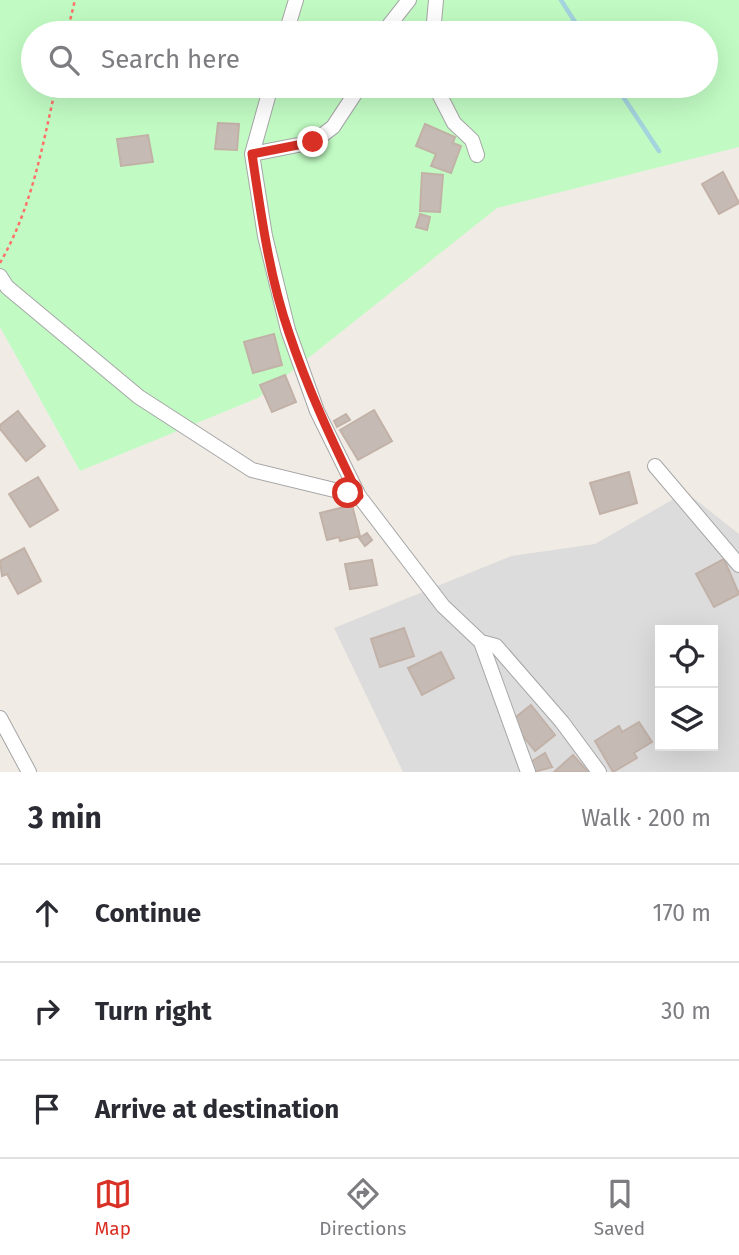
<!DOCTYPE html>
<html lang="en">
<head>
<meta charset="utf-8">
<style>
  :root { --surface:#fff; --page:#f7f7f7; --text:#2b2b33; --muted:#7c7c81; --line:#e1e1e2; --accent:#d93025 }
  body { margin:0; font-family:"Fira Sans",sans-serif; background:var(--page); color:var(--text) }
  .controls { position:absolute; right:21px; bottom:21px; display:grid; overflow:hidden; border-radius:0px; box-shadow:0 7px 28px #0002 }
  .controls button { width:63px; height:63px; display:grid; place-items:center; padding:0; border:0; border-bottom:2px solid var(--line); background:var(--surface); color:var(--text); font:35px sans-serif }
  .stop { position:absolute; width:21px; height:21px; margin:-16px; border:5px solid #d93025; border-radius:50%; background:#fff }
  .stop.end { background:#d93025; border-color:#fff; box-shadow:0 2px 7px #0008 }
  .list { margin:0; padding:0; list-style:none }
  h2 { display:flex; justify-content:space-between; align-items:center; height:91px; margin:0; padding:0 28px; font-size:30px }
  h2 small { font-size:23px; font-weight:400; color:var(--muted) }
  .list li { display:grid; grid-template-columns:46px 1fr auto; gap:21px; align-items:center; box-sizing:border-box; height:98px; padding:0 28px; border-top:2px solid var(--line) }
  .list b { display:block; font-size:26px; white-space:nowrap }
  .list em { font-size:23px; font-style:normal; color:var(--muted) }
  .icon { flex:none; width:38px; height:38px; fill:none; stroke:currentColor; stroke-width:2; stroke-linecap:round; stroke-linejoin:round }
  .map { position:relative; flex:none; width:739px; height:772px; overflow:hidden }
  .search { position:absolute; background:var(--surface); box-shadow:0 7px 28px #0002; left:21px; right:21px; top:21px; height:77px; display:flex; align-items:center; gap:18px; box-sizing:border-box; padding:0 24px; border-radius:38px; color:var(--muted); font-size:26px }
  .sheet { height:385px; background:var(--surface) }
  nav { display:flex; justify-content:space-around; align-items:center; box-sizing:border-box; height:98px; border-top:2px solid var(--line); background:var(--surface); font-size:19px; color:var(--muted) }
  nav a { display:grid; justify-items:center; gap:4px }
  nav .on { color:var(--accent) }
  .map>svg:first-child { display:block }
  .residential { fill:#dddcdc; fill-rule:evenodd }
  .park { fill:#c1fbc3; fill-rule:evenodd }
  .lines { fill:none; stroke-linecap:round; stroke-linejoin:round }
  .stream { stroke:#a4d4de; stroke-width:4.5 }
  .building { fill:#c5bbb4; stroke:#c2b1a7; stroke-width:2 }
  .street-casing { stroke:#a6a6a6; stroke-width:16 }
  .path { stroke:#fd7169; stroke-width:2.5; stroke-dasharray:3.5 3.5; stroke-linecap:butt }
  .street { stroke:#fff; stroke-width:14 }
  .route { stroke:#d93025; stroke-width:9 }
</style>
</head>
<body>
<div class="map">
<svg width="739" height="772" viewBox="0 0 739 772">
  <rect width="100%" height="100%" fill="#f0ece5"/>
  <path class="residential" d="M686,492L739,534V772H403L334,628L511,556L595,544ZM660,630H713V746H660Z"/>
  <path class="park" d="M0,0H739V147L497,208L258,398L80,471L0,327ZM33,33H706V86H33Z"/>
  <g class="lines">
    <path class="stream" d="M561,0L582,33
      M616,86L659,151"/>
  </g>
  <path class="building" d="M218,123L239,124L237,150L215,149Z
    M425,124L455,137L453,143L461,146L451,173L431,166L436,154L416,146Z
    M148,135L153,162L121,166L117,139Z
    M723,172L739,203L719,214L702,184Z
    M422,173L443,175L440,212L420,211Z
    M420,214L430,217L427,230L416,227Z
    M274,334L282,365L253,373L244,342Z
    M285,375L296,402L272,412L260,385Z
    M374,410L392,441L358,460L340,430Z
    M18,411L45,446L26,461L0,429V425Z
    M346,414L350,420L337,427L334,421Z
    M629,472L637,503L600,514L590,483Z
    M38,477L58,510L30,527L9,494Z
    M352,505L360,536L340,541L339,537L327,540L320,513Z
    M367,533L372,540L365,546L359,538Z
    M24,548L41,581L18,594L7,574L2,576L0,561Z
    M724,559L739,594L714,607L696,574Z
    M372,560L377,585L350,589L345,564Z
    M404,628L414,656L380,667L371,639Z
    M441,652L454,678L422,695L408,668Z
    M531,705L555,735L535,751L511,721Z
    M639,722L652,742L634,753L637,758L613,772L595,741L619,726L622,732Z
    M545,753L552,767L534,772L529,763Z
    M573,755L588,772H554Z"/>
  <g class="lines">
    <defs>
      <path id="street" d="M286,33L296,0
        M383,33L409,0
        M433,33L436,0
        M271,86L252,154L265,236L288,330L317,411L359,496
        M435,86L454,123L472,140L477,155
        M252,154L313,142L333,127L360,86
        M0,276L7,287L139,397L252,470L359,496L443,606L481,642L496,646L562,722L599,772
        M655,466L739,565
        M481,642L528,772
        M0,718L29,772"/>
    </defs>
    <use href="#street" class="street-casing"/>
    <path class="path" d="M67,33L75,0
      M0,263C32,207 42,148 56,86"/>
    <use href="#street" class="street"/>
  </g>
  <g class="lines">
    <path class="route" d="M313,142L252,154C261,214 269,276 289,333C308,390 333,443 359,496L348,493"/>
  </g>
</svg>
<div class="controls">
<button><svg class="icon" aria-label="locate" viewBox="0 0 24 24"><circle cx="12" cy="12" r="6"/><path d="M12 2v4M12 18v4M2 12h4M18 12h4"/></svg></button>
<button><svg class="icon" aria-label="layers" viewBox="0 0 24 24"><path d="M12 4l9 5-9 5-9-5zM3 14l9 5 9-5"/></svg></button>
</div>
<div class="stop" style="left:348px;top:493px"></div>
<div class="stop end" style="left:313px;top:142px"></div>
<div class="search"><svg class="icon" aria-label="search" viewBox="0 0 24 24"><circle cx="10" cy="10" r="6"/><path d="M15 15l6 6"/></svg>Search here</div>
</div>
<section class="sheet">
<h2>3 min<small>Walk · 200 m</small></h2>
<ul class="list">
<li><svg class="icon" aria-label="ahead" viewBox="0 0 24 24"><path d="M12 20V5M6 11l6-6 6 6"/></svg><div><b>Continue</b></div><em>170 m</em></li>
<li><svg class="icon" aria-label="right" viewBox="0 0 24 24"><path d="M7 20v-9h11M14 6l5 5-5 5"/></svg><div><b>Turn right</b></div><em>30 m</em></li>
<li><svg class="icon" aria-label="arrive" viewBox="0 0 24 24"><path d="M6 21V4h12l-3 4 3 4H6"/></svg><div><b>Arrive at destination</b></div></li>
</ul>
</section>
<nav>
<a class="on"><svg class="icon" aria-label="map" viewBox="0 0 24 24"><path d="M3 6l6-2 6 2 6-2v14l-6 2-6-2-6 2zM9 4v14M15 6v14"/></svg>Map</a>
<a><svg class="icon" aria-label="directions" viewBox="0 0 24 24"><path d="M12 3l9 9-9 9-9-9zM9 14v-3h6M13 9l2 2-2 2"/></svg>Directions</a>
<a><svg class="icon" aria-label="saved" viewBox="0 0 24 24"><path d="M7 4h10v16l-5-4-5 4z"/></svg>Saved</a>
</nav>
</body>
</html>
